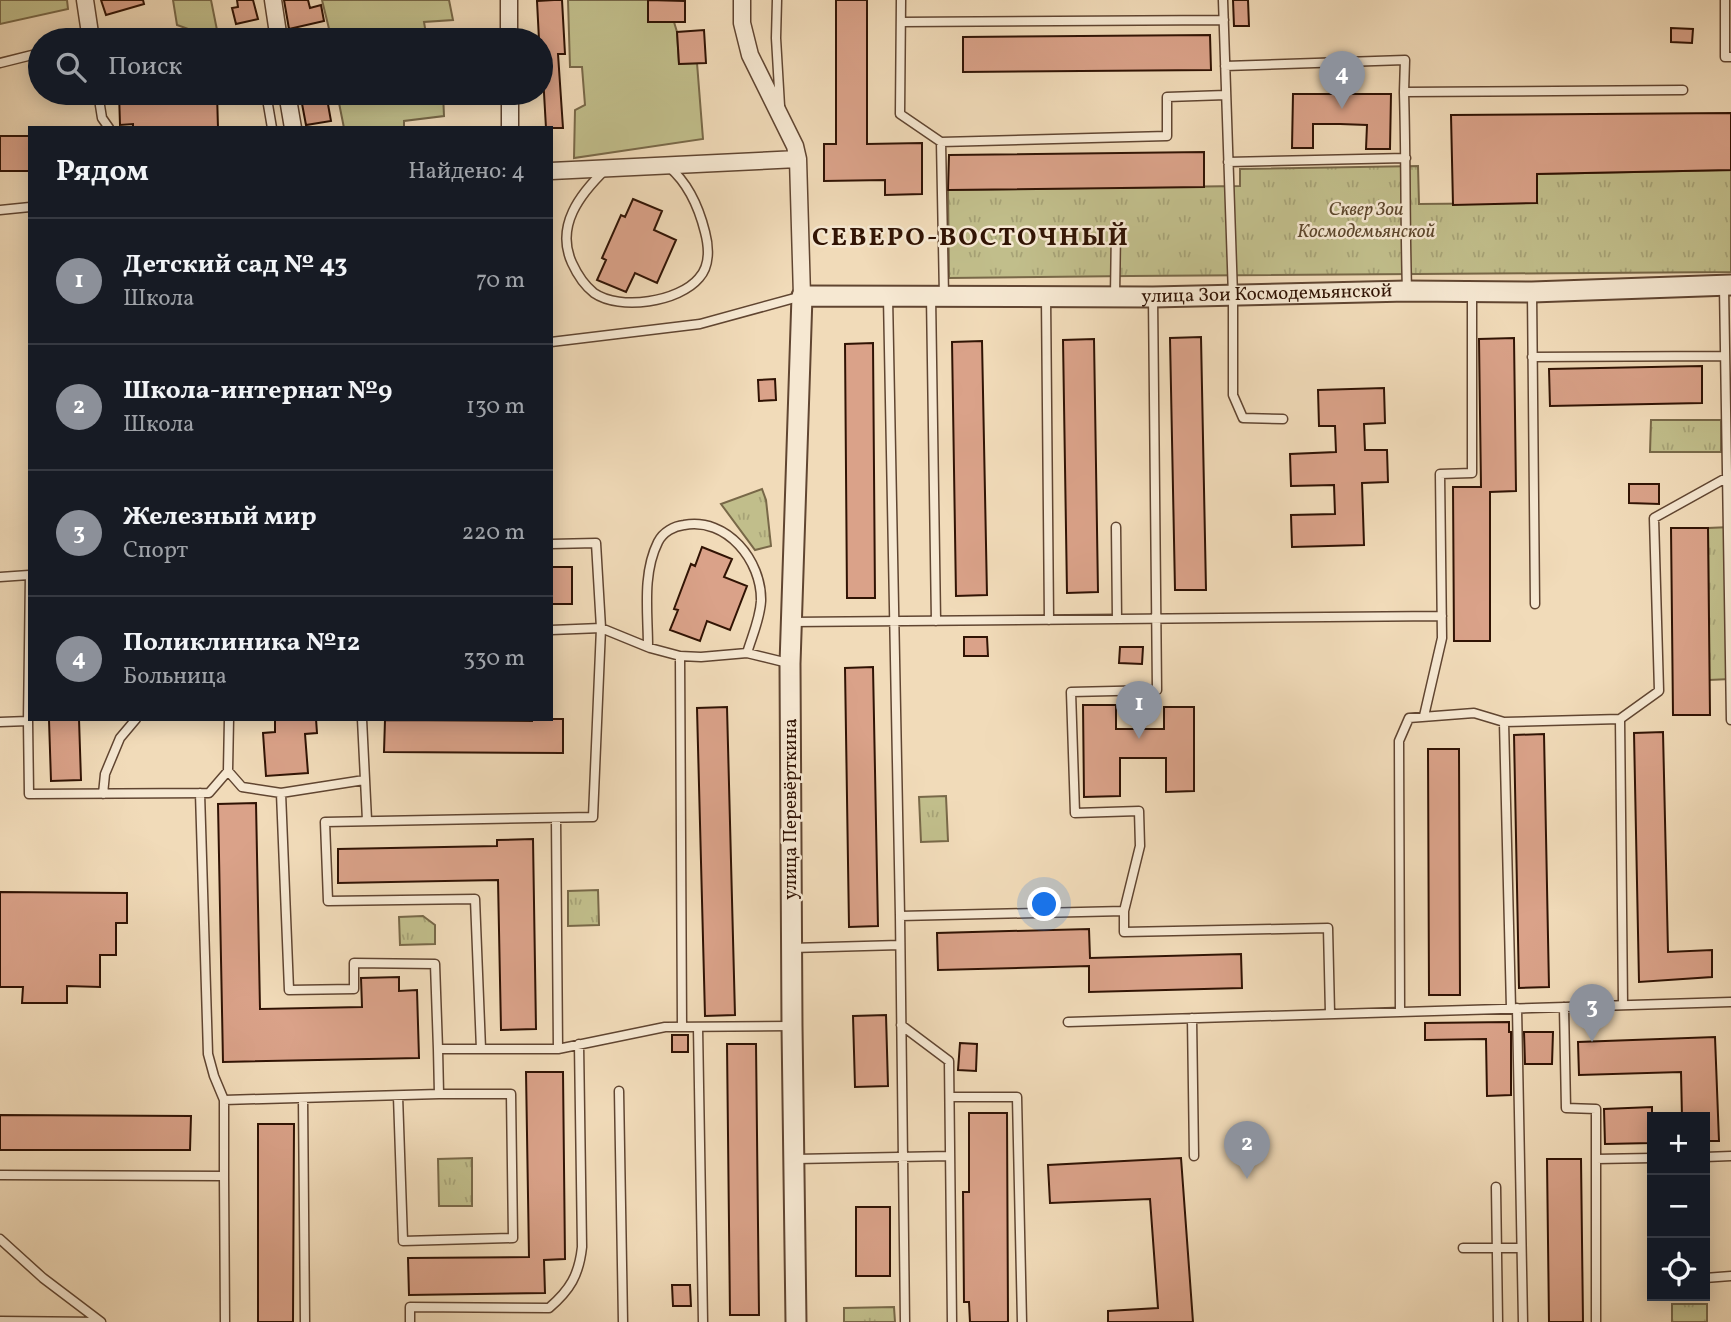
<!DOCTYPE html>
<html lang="ru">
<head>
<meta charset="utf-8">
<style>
  :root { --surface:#171b24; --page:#242831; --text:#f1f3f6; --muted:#9ea1a6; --line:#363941; --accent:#8c9099 }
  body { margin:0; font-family:Vollkorn,serif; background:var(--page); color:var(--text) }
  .controls { position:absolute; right:21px; bottom:21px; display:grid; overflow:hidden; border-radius:0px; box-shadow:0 4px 18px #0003 }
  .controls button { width:63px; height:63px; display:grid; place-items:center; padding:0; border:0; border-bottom:2px solid var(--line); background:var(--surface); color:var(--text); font:35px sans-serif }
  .you { position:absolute; left:1045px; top:905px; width:24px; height:24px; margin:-18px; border:5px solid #fff; border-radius:50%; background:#1a73e8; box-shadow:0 0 0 10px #1a73e833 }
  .badge { display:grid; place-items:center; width:46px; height:46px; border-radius:50%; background:var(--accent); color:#fff; font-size:23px; font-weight:700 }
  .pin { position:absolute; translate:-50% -58px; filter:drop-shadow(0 2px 4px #0008) }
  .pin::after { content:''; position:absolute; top:37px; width:24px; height:21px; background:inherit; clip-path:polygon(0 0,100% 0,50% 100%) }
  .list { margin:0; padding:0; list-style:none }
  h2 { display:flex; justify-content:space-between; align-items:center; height:91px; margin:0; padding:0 28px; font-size:30px }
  h2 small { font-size:23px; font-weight:400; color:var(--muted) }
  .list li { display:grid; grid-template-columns:46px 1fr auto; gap:21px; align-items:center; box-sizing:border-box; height:126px; padding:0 28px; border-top:2px solid var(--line) }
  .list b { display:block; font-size:26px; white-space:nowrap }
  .list p { margin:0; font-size:23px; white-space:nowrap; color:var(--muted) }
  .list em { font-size:23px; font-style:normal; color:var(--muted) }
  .icon { flex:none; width:38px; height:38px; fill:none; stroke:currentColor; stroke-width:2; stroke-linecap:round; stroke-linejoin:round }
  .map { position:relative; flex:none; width:1731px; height:1322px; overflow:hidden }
  .search { position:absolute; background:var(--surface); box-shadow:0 4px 18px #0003; left:28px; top:28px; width:525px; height:77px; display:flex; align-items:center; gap:18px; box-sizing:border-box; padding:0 24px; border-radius:38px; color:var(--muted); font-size:26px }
  .panel { position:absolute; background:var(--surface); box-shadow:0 4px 18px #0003; left:28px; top:126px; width:525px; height:595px; border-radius:0px }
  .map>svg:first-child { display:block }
  .grass { fill:url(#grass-tufts); stroke:#786848; stroke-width:2 }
  .garden { fill:#c1be8b; stroke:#786848; stroke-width:2 }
  .building { fill:#daa289; stroke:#301304; stroke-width:2 }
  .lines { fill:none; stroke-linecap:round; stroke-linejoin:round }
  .service-casing { stroke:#604531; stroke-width:11 }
  .minor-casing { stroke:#604531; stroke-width:19 }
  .tertiary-casing { stroke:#604531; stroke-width:23 }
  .service { stroke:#f6e8d2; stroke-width:8 }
  .minor { stroke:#f6e8d2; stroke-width:16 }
  .tertiary { stroke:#f6e8d2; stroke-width:19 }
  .labels { text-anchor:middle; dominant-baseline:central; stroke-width:5; stroke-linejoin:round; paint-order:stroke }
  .park-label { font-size:19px; font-style:italic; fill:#5c462c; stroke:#f6e8d2 }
  .street-label { font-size:19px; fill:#301304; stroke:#f6e8d2 }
  .district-label { font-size:26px; font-weight:bold; letter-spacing:2px; fill:#301304; stroke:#f6e8d2 }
</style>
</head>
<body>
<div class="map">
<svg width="1731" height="1322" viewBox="0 0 1731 1322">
  <defs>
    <pattern id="grass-tufts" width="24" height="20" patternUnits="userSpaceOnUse" patternTransform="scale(1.75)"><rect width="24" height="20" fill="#c1be8b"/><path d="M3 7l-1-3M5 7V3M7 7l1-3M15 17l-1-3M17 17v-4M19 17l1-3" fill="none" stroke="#a6a276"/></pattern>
  </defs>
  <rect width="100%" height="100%" fill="#f1dbb9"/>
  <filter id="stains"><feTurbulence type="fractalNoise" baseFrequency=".00286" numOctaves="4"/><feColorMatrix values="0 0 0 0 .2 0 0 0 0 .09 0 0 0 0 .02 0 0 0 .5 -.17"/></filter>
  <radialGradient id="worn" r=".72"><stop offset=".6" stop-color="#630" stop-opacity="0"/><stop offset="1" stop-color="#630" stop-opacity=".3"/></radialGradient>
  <path class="grass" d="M1418,166L1419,204L1537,203V174L1731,170V272L1130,276L949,278L948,190L1240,186V169Z
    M1651,420H1721V452H1650Z
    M762,489L766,500L771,546L755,550L721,504Z
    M1731,527V679L1709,680L1708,528Z
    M946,796L948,841L921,842L919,797Z
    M598,890L599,925L568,926V891Z
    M423,916L435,925V944L400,945L399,917Z
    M472,1158V1206H439L438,1159Z
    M1672,1304H1707V1322H1672Z
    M894,1307L895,1322H844V1308Z"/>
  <path class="garden" d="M0,0H67L68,9L0,24Z
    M173,0H211L219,40L177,25Z
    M322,0H449L453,20L424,22L427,40H360L359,33L331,37Z
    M568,0H648V22H674L677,32L679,64L697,63L703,139L574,158L575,110L585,105L582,67H570Z
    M337,93H443L444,116L404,121V128H344Z"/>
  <path class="building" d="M101,0H143L144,4L106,15Z
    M237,0H253L258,19L236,24L232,8L238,7Z
    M284,0H308L310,8L321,5L324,21L289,29Z
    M554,0H562L565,54H558L563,128H546L541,40H539L537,1Z
    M648,0L685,1V22H648Z
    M836,0H867V144L922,143V194L885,195V180L824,181V144H836Z
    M1233,0H1248L1249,26H1234Z
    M1671,28L1693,29L1692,43L1671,42Z
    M704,30L706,63L679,64L677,32Z
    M1210,35L1211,70L963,72V37Z
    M119,93H217L218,128H133V124L120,125Z
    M300,93H326L331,121L306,125Z
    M1293,94H1391L1390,149H1366L1367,125L1340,124H1313V148H1292Z
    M1731,113V170L1537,174V203L1453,205L1451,115Z
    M0,136H30V171H0Z
    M1204,152V187L948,190L949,155Z
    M633,199L662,211L654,230L676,240L657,283L635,273L626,292L597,280L606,260L602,258L621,215L625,217Z
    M1201,337L1206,590H1175L1170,338Z
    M1514,338L1516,491L1490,492V641H1454L1453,487H1481L1479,339Z
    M1094,339L1098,592L1067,593L1063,340Z
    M982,341L987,595L956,596L952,342Z
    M873,343L875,598H847L845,344Z
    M1702,366V403L1550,406L1549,369Z
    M775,379L776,400L759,401L758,380Z
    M1384,388L1385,423L1364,424L1365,450H1387L1388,482L1362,483L1364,545L1292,547L1291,515L1335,514L1334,485L1291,486L1290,454L1336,452L1335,426H1319L1318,390Z
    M1629,484H1659V504L1629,503Z
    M1671,528H1708L1710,715H1673Z
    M702,547L732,559L724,577L747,586L730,630L707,621L700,641L670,630L678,610L674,609L691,564L695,566Z
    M551,567H572V604H551Z
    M964,637H987L988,656H964Z
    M1120,647H1143L1142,664L1119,663Z
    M873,667L878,926L849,927L845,668Z
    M1083,705H1116V729H1164V707H1194V791L1166,792V758H1120V796L1084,797Z
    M727,707L735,1015L705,1016L697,708Z
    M79,719L81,780L51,781L49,720Z
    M275,719H316L317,733L305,734L308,773L266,776L263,733L275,732Z
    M532,719H563V753L384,752L385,720L532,721Z
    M1663,732L1668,952L1712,950V977L1639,982L1634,733Z
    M1544,734L1549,987L1519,988L1514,735Z
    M1428,749H1459L1460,995H1429Z
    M256,803L260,1009L362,1007L361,978L399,977V991L417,990L419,1058L223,1062L218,804Z
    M533,839L536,1029L501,1030L498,880L338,883V849L497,846V840Z
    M0,892L127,893V923H116V955H100V987L67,986V1003H22L23,987H0Z
    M1089,929L1090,958L1241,954L1242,988L1089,992V966L938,970L937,933Z
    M886,1015L888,1086L855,1087L853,1016Z
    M1509,1022V1032H1511V1095L1487,1096L1486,1039L1425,1040V1023Z
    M1524,1032H1553L1552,1064H1525Z
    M672,1035H688V1052H672Z
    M1715,1037L1719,1141H1705V1117H1682L1681,1072L1579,1075L1578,1042Z
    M960,1043L977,1044L976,1071L958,1070Z
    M727,1044H756L759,1315H730Z
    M526,1072H563L565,1259L544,1260L545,1293L409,1295L408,1258L529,1257Z
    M1652,1107V1143L1605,1144L1604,1109Z
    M969,1113H1007L1008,1322H970L969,1302H964L963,1192H969Z
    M0,1115L191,1116L190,1150H0Z
    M258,1124H294L293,1322H258Z
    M1181,1158L1193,1322H1108V1311L1158,1308L1150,1199L1050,1203L1048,1165Z
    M1547,1159H1581L1583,1322H1549Z
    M856,1207H890V1276H856Z
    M672,1285H690L691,1306H673Z"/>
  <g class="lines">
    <defs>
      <path id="service" d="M777,0L776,38L780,106
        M901,0L900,114L941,142L944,296
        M1223,0L1233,296V395L1243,418L1283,419
        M1725,0V57H1731
        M901,22L1224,20
        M99,40L157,34L193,40
        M0,63L40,53
        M1225,66L1405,60L1404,92
        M98,93L102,118L109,128
        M266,93L272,128
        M941,142L1167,136V97L1226,95
        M1228,162L1406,158
        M606,169C580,194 555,226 572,263C577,274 584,285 594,293C620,311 679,302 699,278C710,266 709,247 705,232C699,208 689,184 669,167
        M0,210L30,207
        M1724,286L1731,720
        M1407,290C1405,224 1406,158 1404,92L1683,90
        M1532,292L1535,604
        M931,296L936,621
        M1115,296L1116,230
        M888,297L900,916L905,1322
        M1046,297L1049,620
        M551,342L700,324L802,296
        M1532,357L1724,356
        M1116,527L1117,619
        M551,544L596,543L601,628L551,630
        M0,577L29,575
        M791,622L1442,616
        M648,647C648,613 642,574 658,542C663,532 674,526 684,525C727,517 762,561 761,601C760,619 752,636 747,653
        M680,656L682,1027
        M1424,716L1442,638L1440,474L1472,473V292
        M229,719L228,771L242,787L281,793
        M362,719L367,820
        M28,721L29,794L209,793L228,771
        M0,722L28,721L30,575
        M1504,722L1511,1008
        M364,780L281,793L289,990L354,989V963L435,964L438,1049
        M200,793L208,1054L214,1076L224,1100V1176
        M103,794L105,774L120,738L136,719
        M556,818L558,1049
        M1124,911L1140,846L1139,811L1075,813L1071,692L1157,690L1153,297
        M900,916L1124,911V932L1328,928L1330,1013
        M792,948L900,945
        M1623,1005L1620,719L1659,691L1654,518L1726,478
        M1564,1007L1566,1108L1596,1109V1322
        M1517,1008L1523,1322
        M1400,1012L1399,741L1409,718L1474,713L1504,722L1620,719
        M1192,1018L1194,1156
        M1068,1022L1730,1002
        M901,1025L949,1061L952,1322
        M698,1027L703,1322
        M481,1049L475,899L328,901L325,822L593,817L601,628L650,648L680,656L701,657L747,653L788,663
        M619,1091L623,1322
        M398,1096L403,1241L513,1238L511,1094H439
        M950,1097H1017L1022,1322
        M303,1098L305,1322
        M224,1100L439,1094L438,1049H558L665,1027L791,1026
        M1705,1157L1731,1156
        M796,1159L950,1156
        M1596,1159L1652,1158
        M0,1175L224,1176L225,1322
        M1496,1187L1498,1322
        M0,1239L43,1278L101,1322
        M1463,1248H1521
        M1705,1278L1731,1276
        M0,1321L99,1322
        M410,1322V1307L549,1308C570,1290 579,1275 582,1247L579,1044"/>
      <path id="minor" d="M85,0L91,40
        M273,0L279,40
        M509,0V40
        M742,0V23L750,55L795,146L798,159L802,296
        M287,93L293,128
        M510,93V128
        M551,171L798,159"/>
      <g id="tertiary">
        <path id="s1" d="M796,1322L792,1026L790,664L802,296L1153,297L1407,291L1532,292L1731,285"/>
      </g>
    </defs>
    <use href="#service" class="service-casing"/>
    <use href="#minor" class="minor-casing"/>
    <use href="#tertiary" class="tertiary-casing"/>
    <use href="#service" class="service"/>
    <use href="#minor" class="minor"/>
    <use href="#tertiary" class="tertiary"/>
  </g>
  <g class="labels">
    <g class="park-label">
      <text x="1366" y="210">Сквер Зои<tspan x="1366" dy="22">Космодемьянской</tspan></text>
    </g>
    <g class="street-label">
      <text stroke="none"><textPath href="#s1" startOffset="1491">улица Зои Космодемьянской</textPath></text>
      <text transform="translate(791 809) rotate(-90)">улица Перевёрткина</text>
    </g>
    <g class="district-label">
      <text x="971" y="238">СЕВЕРО-ВОСТОЧНЫЙ</text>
    </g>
  </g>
  <rect width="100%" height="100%" filter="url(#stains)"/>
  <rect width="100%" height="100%" fill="url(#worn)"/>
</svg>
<div class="controls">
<button>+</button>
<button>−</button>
<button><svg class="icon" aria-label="locate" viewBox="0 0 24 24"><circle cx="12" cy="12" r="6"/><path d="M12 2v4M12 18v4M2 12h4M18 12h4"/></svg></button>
</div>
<div class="you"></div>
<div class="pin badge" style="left:1139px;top:739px">1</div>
<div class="pin badge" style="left:1247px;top:1179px">2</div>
<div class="pin badge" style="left:1592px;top:1042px">3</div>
<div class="pin badge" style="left:1342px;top:109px">4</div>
<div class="search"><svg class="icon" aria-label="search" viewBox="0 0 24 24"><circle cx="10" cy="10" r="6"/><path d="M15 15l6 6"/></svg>Поиск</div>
<section class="panel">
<h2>Рядом<small>Найдено: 4</small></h2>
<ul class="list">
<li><span class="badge">1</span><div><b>Детский сад № 43</b><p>Школа</p></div><em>70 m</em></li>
<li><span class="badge">2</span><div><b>Школа-интернат №9</b><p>Школа</p></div><em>130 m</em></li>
<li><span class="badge">3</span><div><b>Железный мир</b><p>Спорт</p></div><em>220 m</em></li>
<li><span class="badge">4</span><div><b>Поликлиника №12</b><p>Больница</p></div><em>330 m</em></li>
</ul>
</section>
</div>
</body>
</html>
